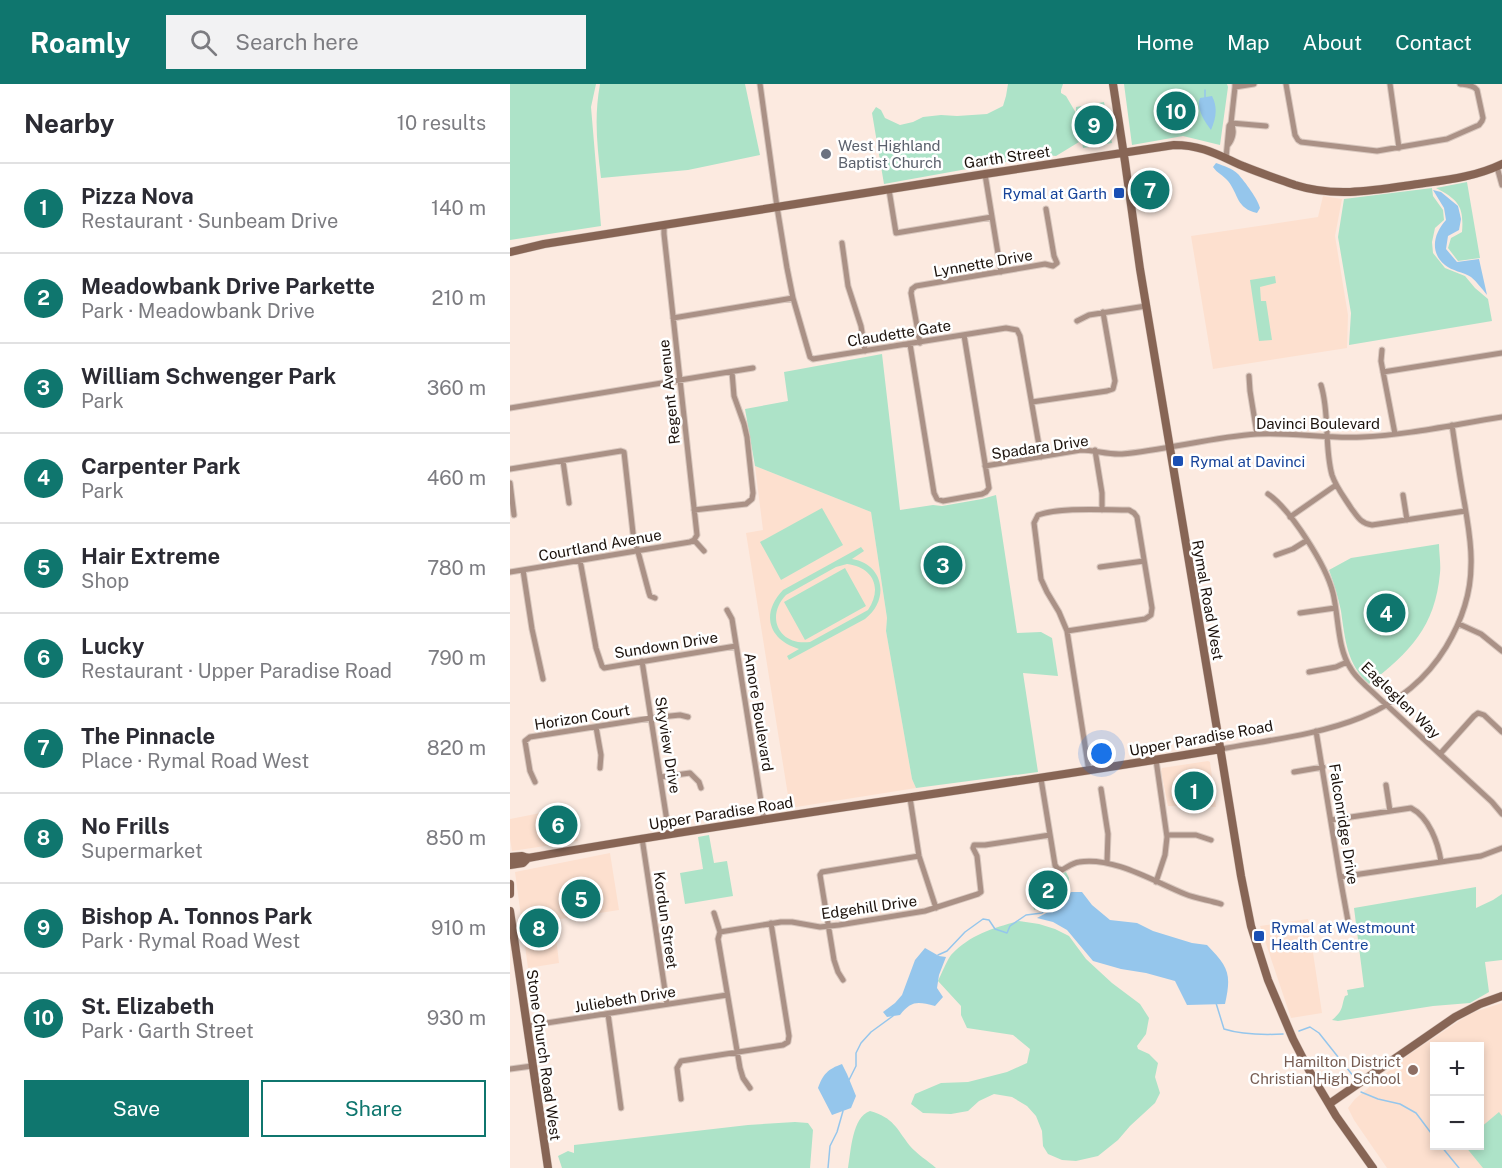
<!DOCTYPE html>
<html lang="en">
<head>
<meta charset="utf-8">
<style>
  :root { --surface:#fff; --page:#f2f2f3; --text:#2b2b33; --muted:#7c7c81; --line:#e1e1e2; --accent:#0f766e }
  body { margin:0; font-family:"Public Sans",sans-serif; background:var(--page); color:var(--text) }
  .controls { position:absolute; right:18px; bottom:18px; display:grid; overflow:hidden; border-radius:0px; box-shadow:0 3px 9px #0003 }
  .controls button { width:54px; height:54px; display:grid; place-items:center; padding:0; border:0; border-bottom:2px solid var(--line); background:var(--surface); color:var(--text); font:30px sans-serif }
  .you { position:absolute; left:592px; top:670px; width:21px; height:21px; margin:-15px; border:4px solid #fff; border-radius:50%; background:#1a73e8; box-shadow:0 0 0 9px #1a73e833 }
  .badge { display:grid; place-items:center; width:39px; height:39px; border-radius:50%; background:var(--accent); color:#fff; font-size:20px; font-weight:700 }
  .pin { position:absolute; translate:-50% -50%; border:3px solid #fff; box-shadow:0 2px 6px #0006 }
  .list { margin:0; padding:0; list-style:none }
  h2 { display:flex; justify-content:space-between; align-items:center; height:78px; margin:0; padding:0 24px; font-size:26px }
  h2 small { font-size:20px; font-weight:400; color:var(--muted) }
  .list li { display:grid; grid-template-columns:39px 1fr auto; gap:18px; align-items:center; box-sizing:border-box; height:90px; padding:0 24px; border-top:2px solid var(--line) }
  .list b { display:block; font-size:22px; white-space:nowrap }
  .list p { margin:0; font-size:20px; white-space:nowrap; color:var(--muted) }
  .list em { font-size:20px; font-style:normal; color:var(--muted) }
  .actions { display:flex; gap:12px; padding:18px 24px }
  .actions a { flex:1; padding:14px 0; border:2px solid var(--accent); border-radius:0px; text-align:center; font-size:21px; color:var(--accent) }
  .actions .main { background:var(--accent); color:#fff }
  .icon { flex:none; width:33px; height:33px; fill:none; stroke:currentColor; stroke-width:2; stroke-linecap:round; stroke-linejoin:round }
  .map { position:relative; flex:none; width:992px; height:1084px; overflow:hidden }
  header { display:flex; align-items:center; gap:36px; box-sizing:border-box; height:84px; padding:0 30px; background:var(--accent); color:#fff }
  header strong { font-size:28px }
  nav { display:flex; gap:33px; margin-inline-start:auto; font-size:21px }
  .search { width:420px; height:54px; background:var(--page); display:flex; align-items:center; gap:15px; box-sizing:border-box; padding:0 21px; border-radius:0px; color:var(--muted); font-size:22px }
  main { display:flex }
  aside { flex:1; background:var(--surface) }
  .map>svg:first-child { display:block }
  .built { fill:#fde0cf; fill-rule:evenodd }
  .green { fill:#ade3c8; fill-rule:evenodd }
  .water { fill:#95c6ec }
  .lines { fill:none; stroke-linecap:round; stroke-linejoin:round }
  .stream { stroke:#95c6ec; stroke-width:1.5 }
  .street-casing { stroke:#d8c7be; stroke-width:7 }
  .secondary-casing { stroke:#d8c7be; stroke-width:9 }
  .street { stroke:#aa9186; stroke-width:5 }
  .secondary { stroke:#876555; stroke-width:8 }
  .worship-dot { fill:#6b7280; stroke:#fff; stroke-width:2 }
  .transit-dot { fill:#1a4fb4; stroke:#fff; stroke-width:2 }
  .education-dot { fill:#8d6e63; stroke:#fff; stroke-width:2 }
  .labels { text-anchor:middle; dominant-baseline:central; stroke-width:5; stroke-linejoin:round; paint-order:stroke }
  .worship-label { font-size:15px; fill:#5b616d; stroke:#fff; text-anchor:start }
  .street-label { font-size:15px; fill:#1c120c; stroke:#fff }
  .transit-label { font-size:15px; fill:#164399; stroke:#fff; text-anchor:start }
  .education-label { font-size:15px; fill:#785e54; stroke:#fff; text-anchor:end }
</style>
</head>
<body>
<header>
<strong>Roamly</strong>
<div class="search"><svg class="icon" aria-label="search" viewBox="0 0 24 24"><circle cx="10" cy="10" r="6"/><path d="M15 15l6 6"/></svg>Search here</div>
<nav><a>Home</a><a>Map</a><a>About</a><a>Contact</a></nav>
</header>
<main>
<aside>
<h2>Nearby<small>10 results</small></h2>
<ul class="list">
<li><span class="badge">1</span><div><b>Pizza Nova</b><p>Restaurant · Sunbeam Drive</p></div><em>140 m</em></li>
<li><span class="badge">2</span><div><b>Meadowbank Drive Parkette</b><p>Park · Meadowbank Drive</p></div><em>210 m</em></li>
<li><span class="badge">3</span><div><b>William Schwenger Park</b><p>Park</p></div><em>360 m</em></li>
<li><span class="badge">4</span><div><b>Carpenter Park</b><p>Park</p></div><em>460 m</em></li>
<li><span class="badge">5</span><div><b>Hair Extreme</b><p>Shop</p></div><em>780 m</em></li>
<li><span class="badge">6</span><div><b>Lucky</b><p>Restaurant · Upper Paradise Road</p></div><em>790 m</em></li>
<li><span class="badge">7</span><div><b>The Pinnacle</b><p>Place · Rymal Road West</p></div><em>820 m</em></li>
<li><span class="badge">8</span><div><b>No Frills</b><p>Supermarket</p></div><em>850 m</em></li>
<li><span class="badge">9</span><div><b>Bishop A. Tonnos Park</b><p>Park · Rymal Road West</p></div><em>910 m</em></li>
<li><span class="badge">10</span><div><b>St. Elizabeth</b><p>Park · Garth Street</p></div><em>930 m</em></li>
</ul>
<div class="actions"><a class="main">Save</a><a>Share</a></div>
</aside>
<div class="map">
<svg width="992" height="1084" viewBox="0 0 992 1084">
  <rect width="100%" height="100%" fill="#fceae0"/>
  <path class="built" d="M813,112L832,115L825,152L838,231L837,264L703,285L681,152L808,133Z
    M245,382L361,428L377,534L376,547L402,695L406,704L280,724L236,449L253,446Z
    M698,677L700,678L706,723L658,722L651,687L652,684Z
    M56,724L64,731L68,757L2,767L0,755V735Z
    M100,769L109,826L44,836L49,879L18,884L5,788Z
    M798,835L812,929L781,934L750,842Z
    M992,919V1084H877L844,1036L838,1024L845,1015L901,969L955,933L964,928ZM924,962H970V1062H924Z"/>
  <path class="green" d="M0,0H86L81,23L91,142L0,156Z
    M90,0H235L250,71L178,86L91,94C87,61 84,33 90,0Z
    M498,0H553L551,6V9L556,12L566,29V23L594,18L602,59L573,64L568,39L569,58L546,72L534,71L374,100L362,29L366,23L371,26L375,34L390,41L403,38L413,33L431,31L447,32L477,30L493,22L496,12Z
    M614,0H717L718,3L710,61L673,52L622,61Z
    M957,98L970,174L948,177L938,164L941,154L952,148C954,123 949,116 926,104Z
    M922,104L923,112L933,126L934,136L925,144L922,158L923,169L935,184L955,192L965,204L978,215L982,237L839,261L841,229L828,153L834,115Z
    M765,192L766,199L750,203L751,217H756L762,256L749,257L740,196Z
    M372,270L390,426L423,421L432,422L472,415L486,411L507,549L531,548L542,554L548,592L513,589L528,688L406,704L402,695L376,547L377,534L361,428L245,382L235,325L278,317L274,288Z
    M312,424L333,461L271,496L250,458Z
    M929,460C929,469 931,480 930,489C925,543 900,568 859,600C837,581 835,555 831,527C828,513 824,499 819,486L841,474Z
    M351,463L354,467L342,475C374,480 380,516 355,535L279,576L277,572L289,565C259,556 250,530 273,506ZM337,480C363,483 373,504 358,526L300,558C269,562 255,533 276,511L326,483Z
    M335,484L356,522L295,556L274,518Z
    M199,751L204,779L217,777L223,812L175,820L170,789L193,785L188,753Z
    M545,788L550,789L556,788L559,794V802C549,813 538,820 524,826L520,801Z
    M966,803V824L983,816L992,810V876L975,878L979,908L960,919L923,922L828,937L822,936C834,926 831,923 835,912L838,911L837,906L854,903L844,824Z
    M509,837L529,840L545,845L559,852L576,875L602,899L630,920L639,934L636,950L627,962L628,965L639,970L648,979L645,993L650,1009L645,1019L620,1042L608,1056L588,1072L566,1077L552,1076L538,1070L533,1062L532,1047L526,1032L517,1022L502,1013L484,1010L469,1017L458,1027L441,1030L413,1029L401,1020L405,1010L431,999L458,998L497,988L517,979L520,965L503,951L457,944L451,931V922L428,897C432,889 436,878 441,871C461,850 483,844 509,837Z
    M360,1027C384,1034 386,1044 400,1062C407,1070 418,1077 426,1084H338C341,1067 342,1033 360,1027Z
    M989,1028L992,1032V1084H973L955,1062H970V1044Z
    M285,1038L298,1039L303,1046L300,1084H52L48,1072L58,1067L64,1069V1061L238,1041Z"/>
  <path class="water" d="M702,12C708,24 706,34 701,46C694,37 686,24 690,14Z
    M706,79C714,82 722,84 728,90C735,98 748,115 750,124L747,129C726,124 729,111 718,97C713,91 707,89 703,83Z
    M923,106L931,108L948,122L951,135L949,146L938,152L936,165L947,178L969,175L977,211C972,205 967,198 961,193C953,188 942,187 935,181C919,168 924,149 936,136L934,124Z
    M561,808H572L582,821L600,836L627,839L643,847L682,859L697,861C718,883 722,889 715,920L677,921L665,897L636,889L611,885L583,877L557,846L543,838L527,834C541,827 551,820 561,808Z
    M415,864L429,872L436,873L429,891L427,904L433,913L425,922C408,918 402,916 390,931L377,933L373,928L385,919L392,911L405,876Z
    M332,980L337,990L346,1012L341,1024L322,1031L308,1004C313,990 318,985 332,980Z"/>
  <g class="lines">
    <path class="stream" d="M695,13V6
      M428,871L437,867L455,848L473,835L479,836L485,845L497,849L500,842L516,831L532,829L549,816L554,817
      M706,919L714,945C733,951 753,951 773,950
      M789,947L800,943L809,949L844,993
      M339,996L346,982V969L351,959L361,948L383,932
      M851,1008L868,1015L890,1020L906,1029L924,1053
      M931,1062L949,1084
      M318,1084L320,1062L327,1048L333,1027"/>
    <defs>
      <path id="street" d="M250,0L267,123L277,184L283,214L300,273L303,275L496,244L507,246L510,252L531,373
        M776,0L785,51L788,56L791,58L867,67L937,55L969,41L972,37L973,34L967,6C963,1 957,1 950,0
        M880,0L889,64
        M725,3L744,0
        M721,39L756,42
        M718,61C723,55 725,46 721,39
        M716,74L719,42L721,39L725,3V0
        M987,83L992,101
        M475,90L491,188
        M379,106L386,149L482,133
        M154,142V150L187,451L184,456
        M332,159L338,202L351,242L355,267
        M163,234L283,214
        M567,237L579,231L636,222
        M410,259L401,209L402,205L406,202L535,180L543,182L547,179L544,172L536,125
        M400,260L424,409L427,415L433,417L472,410L476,408L479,404L454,251
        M872,266L871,277L885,350
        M873,288L992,269
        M739,292L740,307L747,350
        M811,301C820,330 814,362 822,391C826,403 834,413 841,424C847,432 851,440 862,441L955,427
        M522,318L597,307L603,305L605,297L593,228
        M0,324L243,284
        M585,366L592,409V426
        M53,377L59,419
        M475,382L571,366C585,366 598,371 612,370C657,366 702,353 747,350C782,348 817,355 852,353C898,351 946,340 992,333
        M0,385L111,367L114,368L123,449L139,509L140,512L145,514
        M0,399L4,431
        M758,410C781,426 816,481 823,509C829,534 827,564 841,585C845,592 851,597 856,602L982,718L992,730
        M893,411L897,436
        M184,426L236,420L242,415L243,409L237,353L234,340L224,312L222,288
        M780,433L826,401
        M184,456L194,467
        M766,471L783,465L796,457
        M70,476L86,564L92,582L94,584L226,562
        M590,483L634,477
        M13,486L22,545L33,595
        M0,488L180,458L184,456
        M217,526L222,535L254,736
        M790,529L825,524
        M949,540L971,550L992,567
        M557,547L635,535L641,531L642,524L627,433L624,429L619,426C593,426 551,423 528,431L524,439L531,495L537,508L549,528L557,547L579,687
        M132,577L159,750
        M799,588L826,583L837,578
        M86,643L91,671L90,684
        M806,647L830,793L838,837
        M711,665C796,649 886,645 936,563C951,538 961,511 961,481C962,461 958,442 955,422C950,395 946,368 942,341
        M930,670L964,632L968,629L974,631L992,648
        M646,676L657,753L655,771L646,798
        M784,688L813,683
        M151,693L180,689L189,698L191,704
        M531,695L545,781L547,784L552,786C558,783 562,779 569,778C602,772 645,798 675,810C687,815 699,816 711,820
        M25,698L20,687L15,657L20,653L141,634L170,631L178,633
        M876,701L880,727
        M591,705L598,750L597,779
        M400,714L409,772L426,824
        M821,736L901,724C919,733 928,759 931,777
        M657,751H686L701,756
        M132,754L157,920
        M830,793L971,772L992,764
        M204,829L210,848
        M210,848L271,838H282L310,843L329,841L415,827L468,810L471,808L467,772L463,764L464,761H475L540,751
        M210,848L208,855L230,984L233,994L240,1004
        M333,896L328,888L324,876L310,791L312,788L409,772
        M98,930L111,1024
        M17,942L217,911
        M0,985L22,982
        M171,1015L167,984L171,977L273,961L278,958L279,952L261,839"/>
      <path id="secondary" d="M603,0L615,78L630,185L712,675L731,792L741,842L758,896L783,955L801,990L826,1032L863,1084
        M0,168L34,160L475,90L664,61C692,61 708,71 733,82C750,89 768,95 785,101C826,114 866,106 908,100C936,96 965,93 992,80
        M0,773L12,772L18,774C248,733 480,704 711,665
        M0,781L13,779L18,774
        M0,800V810
        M0,827L38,1084
        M819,1020L945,933L970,920L992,912"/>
    </defs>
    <use href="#street" class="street-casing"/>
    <use href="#secondary" class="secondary-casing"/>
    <use href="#street" class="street"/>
    <use href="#secondary" class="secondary"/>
  </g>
  <circle class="worship-dot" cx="316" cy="70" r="6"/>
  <g class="transit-dot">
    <rect x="603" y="103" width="12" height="12" rx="3"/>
    <rect x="662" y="371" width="12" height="12" rx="3"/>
    <rect x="743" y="846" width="12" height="12" rx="3"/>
  </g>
  <circle class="education-dot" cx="903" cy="986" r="6"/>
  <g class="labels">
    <g class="worship-label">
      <text x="328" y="61">West Highland<tspan x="328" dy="17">Baptist Church</tspan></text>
    </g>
    <g class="street-label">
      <text transform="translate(497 73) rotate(-8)">Garth Street</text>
      <text transform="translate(473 179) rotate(-10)">Lynnette Drive</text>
      <text transform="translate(389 249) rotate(-9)">Claudette Gate</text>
      <text transform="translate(159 308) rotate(-96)">Regent Avenue</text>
      <text x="808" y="339">Davinci Boulevard</text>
      <text transform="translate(530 363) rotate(-8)">Spadara Drive</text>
      <text transform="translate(90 461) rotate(-10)">Courtland Avenue</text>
      <text transform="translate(698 516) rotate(80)">Rymal Road West</text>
      <text transform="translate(156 561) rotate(-9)">Sundown Drive</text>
      <text transform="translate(891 616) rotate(44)">Eagleglen Way</text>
      <text transform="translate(249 628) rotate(81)">Amore Boulevard</text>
      <text transform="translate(72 633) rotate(-9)">Horizon Court</text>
      <text transform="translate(691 654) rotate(-10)">Upper Paradise Road</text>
      <text transform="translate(158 661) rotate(81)">Skyview Drive</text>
      <text transform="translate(211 729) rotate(-9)">Upper Paradise Road</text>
      <text transform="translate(834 740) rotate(81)">Falconridge Drive</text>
      <text transform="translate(359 823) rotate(-8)">Edgehill Drive</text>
      <text transform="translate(156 836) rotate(82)">Kordun Street</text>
      <text transform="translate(115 915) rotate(-9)">Juliebeth Drive</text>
      <text transform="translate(34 971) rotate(82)">Stone Church Road West</text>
    </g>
    <g class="transit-label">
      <text x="597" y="109" text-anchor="end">Rymal at Garth</text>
      <text x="680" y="377">Rymal at Davinci</text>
      <text x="761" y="843">Rymal at Westmount<tspan x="761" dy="17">Health Centre</tspan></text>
    </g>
    <g class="education-label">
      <text x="891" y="977">Hamilton District<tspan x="891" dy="17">Christian High School</tspan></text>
    </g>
  </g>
</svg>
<div class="controls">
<button>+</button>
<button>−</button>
</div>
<div class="you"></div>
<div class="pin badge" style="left:684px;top:707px">1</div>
<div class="pin badge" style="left:538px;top:806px">2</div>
<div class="pin badge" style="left:433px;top:481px">3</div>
<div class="pin badge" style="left:876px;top:529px">4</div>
<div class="pin badge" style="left:71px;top:815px">5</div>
<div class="pin badge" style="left:48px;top:741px">6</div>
<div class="pin badge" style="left:640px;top:106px">7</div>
<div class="pin badge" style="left:29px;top:844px">8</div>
<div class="pin badge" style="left:584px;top:41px">9</div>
<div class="pin badge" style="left:666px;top:27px">10</div>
</div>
</main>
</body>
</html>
